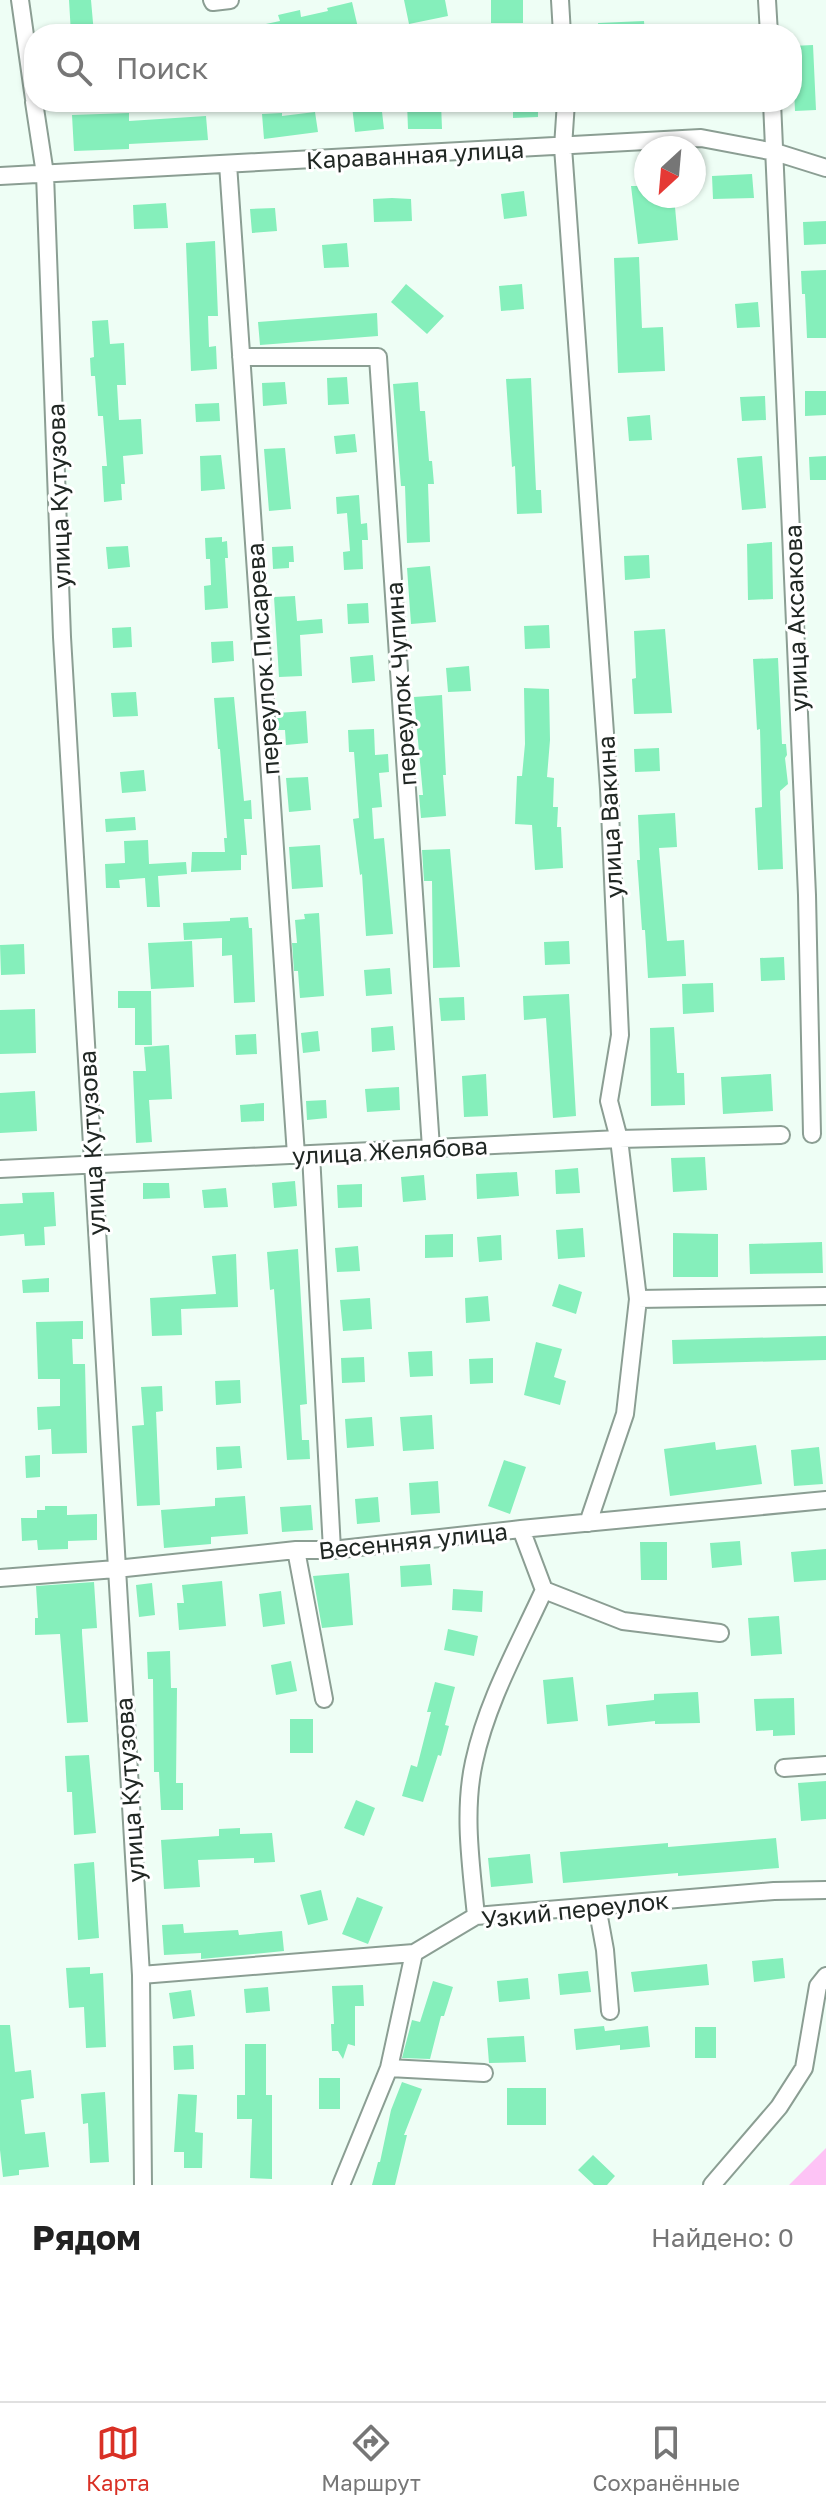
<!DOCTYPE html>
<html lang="ru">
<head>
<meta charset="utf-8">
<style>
  :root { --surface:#fff; --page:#f2f2f2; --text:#222; --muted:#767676; --line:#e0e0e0; --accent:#d93025 }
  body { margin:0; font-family:"Golos Text",sans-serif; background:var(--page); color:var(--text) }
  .compass { position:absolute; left:634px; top:136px; width:72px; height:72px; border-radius:50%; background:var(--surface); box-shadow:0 2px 6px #0004; rotate:206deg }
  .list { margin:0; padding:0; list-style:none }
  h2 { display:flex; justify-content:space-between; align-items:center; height:104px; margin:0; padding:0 32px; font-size:34px }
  h2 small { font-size:26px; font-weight:400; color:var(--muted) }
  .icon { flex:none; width:44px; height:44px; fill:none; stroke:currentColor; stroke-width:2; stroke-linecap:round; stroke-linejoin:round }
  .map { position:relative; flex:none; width:826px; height:2185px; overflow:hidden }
  .search { position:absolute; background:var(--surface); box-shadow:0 2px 6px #0004; left:24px; right:24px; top:24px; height:88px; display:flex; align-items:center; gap:20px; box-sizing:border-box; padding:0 28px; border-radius:32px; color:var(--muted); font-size:30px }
  .sheet { height:216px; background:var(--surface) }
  nav { display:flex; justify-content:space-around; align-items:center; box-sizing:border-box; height:112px; border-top:2px solid var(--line); background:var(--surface); font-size:22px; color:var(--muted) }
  nav a { display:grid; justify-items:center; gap:4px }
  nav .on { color:var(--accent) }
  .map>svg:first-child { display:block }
  .green { fill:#fdc3f5 }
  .building { fill:#85efbb }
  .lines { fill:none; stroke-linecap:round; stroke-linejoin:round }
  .minor-casing { stroke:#8b9e93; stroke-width:20 }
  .minor { stroke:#fff; stroke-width:16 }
  .labels { text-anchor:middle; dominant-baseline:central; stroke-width:6; stroke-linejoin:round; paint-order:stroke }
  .street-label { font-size:24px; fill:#202723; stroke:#fff }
</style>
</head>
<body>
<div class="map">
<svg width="826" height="2185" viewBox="0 0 826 2185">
  <rect width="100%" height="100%" fill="#eefef5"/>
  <path class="green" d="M826,2148V2185H789Z"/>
  <path class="building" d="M69,0H91L94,34H71Z
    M404,0H445L448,16L409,24Z
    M491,0H523V23H491Z
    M352,2L359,32L247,34V28L280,21L278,15L300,10L301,17L328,11L327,8Z
    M644,21L645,34H599L598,23Z
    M813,45L816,110L795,111L792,46Z
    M513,102H538V117L513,118Z
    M381,103L384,129L355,132L352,106Z
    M407,103H441L442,129H408Z
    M315,112L318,132L264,139L262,114L282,113V116Z
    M129,113V121L206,116L208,140L129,144V149L74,151L72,115Z
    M752,174L754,198L713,199L712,176Z
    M631,186H646V196H674L678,240L638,244Z
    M524,191L527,216L504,219L501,194Z
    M392,198L411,199L412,221L374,222L373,199Z
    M166,203L168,228L134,229L133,205Z
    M275,208L277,231L252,233L250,209Z
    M826,221V244L804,245L803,222Z
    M215,241L218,316H208L209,347L216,346L217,369L191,371L186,243Z
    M347,243L349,267L324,268L322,245Z
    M639,257L642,328L663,327L665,371L618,373L614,258Z
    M826,270V338H807L805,294H802L801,271Z
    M406,284L444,316L427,334L391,302Z
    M522,284L524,309L501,311L499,286Z
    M758,302L760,327L737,328L735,304Z
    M377,313L378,336L260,345L258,322Z
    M108,320L110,344L124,343L126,385H117L119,420L141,419L143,454L123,456L125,484H121L122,500L104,502L102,466H107L103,416H98L95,376H91L90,358L94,357L92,321Z
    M347,377L349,404L328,405L327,378Z
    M531,378L536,490H541L542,513L517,514L515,466L512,467L506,379Z
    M285,382L287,404L263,406L262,383Z
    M418,382L420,411H425L429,461H432L434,484H428L430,542L407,543L405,486H401L393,384Z
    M805,391H826V415L805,416Z
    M765,396L766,420L742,421L740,397Z
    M219,403L220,421L196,422L195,404Z
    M650,415L652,440L629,441L627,417Z
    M355,434L357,452L336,454L334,436Z
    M285,448L291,509L269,511L264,449Z
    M221,455L225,489L201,491L200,456Z
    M762,456L766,508L742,510L737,458Z
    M826,456V480H810L809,457Z
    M359,495L361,524L367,523L368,540H362L363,569L344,570L343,552L350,551L347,513L337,514L336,497Z
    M222,537V542L227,541L228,558H225L228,608L205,610L204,586L211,585L210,559H206L205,538Z
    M772,542L773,599L748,600L747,544Z
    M128,546L130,567L108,569L106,547Z
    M293,546L294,562H289V568L273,569L272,547Z
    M649,555L650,578L625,580L624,556Z
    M430,566L436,622L411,624L407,568Z
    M295,596L297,621L322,619L323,633L300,635L302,676L279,677L274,597Z
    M368,603L369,623L348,624L347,604Z
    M549,625L550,648L525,649L524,626Z
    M131,627L132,647L113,648L112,628Z
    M665,629L672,713L634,714L632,679L636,678L634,631Z
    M233,641L234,661L212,663L211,642Z
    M373,655L375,681L352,683L350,657Z
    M778,658L782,744H786L787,755L785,758L788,784L780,791L783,869L758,870L755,808L762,807L760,729L757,730L753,659Z
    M469,666L471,691L448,692L446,668Z
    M524,688L549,689L550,740L547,777L554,778L553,807H558L557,827H561L563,868L535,870L532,825L515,824L517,776H522L525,744Z
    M136,692L138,716L113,717L111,693Z
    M442,695L446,775H443L446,816L421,818L419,795H423L414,697Z
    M234,697L244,801L251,800L252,819H244L247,855H241V870L191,872L192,852H225L224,838H227L220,749H218L214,698Z
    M306,711L308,743L286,745L285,730H278L277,713Z
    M374,729L375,755L388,754L389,772L379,773L382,807L372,808L374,839L384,838L393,934L366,936L362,874L360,875L353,819L359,818L354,752H349L348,730Z
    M659,748L660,771L635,772L634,749Z
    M144,770L146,791L122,793L120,772Z
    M308,777L311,810L289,812L286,778Z
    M675,813L677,847L659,848L667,941L684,940L686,976L648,978L645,930H642L637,860H640L638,815Z
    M135,817L136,830L106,832L105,819Z
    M148,840L149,864L186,862L187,874L158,876L160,907H147L145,878L119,880L120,888H106L105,864L125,863L124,841Z
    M320,845L323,887L292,889L289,847Z
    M450,849L460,967L433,968L432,881H424L422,850Z
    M319,913L324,996L300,998L298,971H294L292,943H297L295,920L305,919L304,914Z
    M248,917L249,928H252L255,1002L234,1003L232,955L222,956V938L184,940L183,923L230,921V918Z
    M192,941L194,987L151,989L148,943Z
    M569,941L570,964L545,965L544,942Z
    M24,944L25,974L1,975L0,945Z
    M784,957L785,980L761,981L760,958Z
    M390,968L392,994L366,996L364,970Z
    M713,983L714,1012L683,1014L682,984Z
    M118,991H151L152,1045H135V1008H118Z
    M569,994L576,1116L553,1118L546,1018L524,1020L523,996Z
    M464,997L465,1020L441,1021L439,998Z
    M35,1009L36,1053L0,1054V1010Z
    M393,1026L395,1050L372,1052L371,1028Z
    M674,1027L677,1073H684L685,1105L651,1106L650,1028Z
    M318,1031L320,1051L303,1053L301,1033Z
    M256,1034L257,1054L236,1055L235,1035Z
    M169,1045L172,1099L149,1100L152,1142L136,1143L133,1071H146L144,1047Z
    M486,1074L488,1116L464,1117L462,1076Z
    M771,1074L773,1111L723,1114L721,1077Z
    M399,1087L400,1110L367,1112L365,1089Z
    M35,1091L37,1131L0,1133V1093Z
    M326,1100L327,1118L307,1120L306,1101Z
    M264,1103V1121L241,1122L240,1105Z
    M705,1157L707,1190L673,1192L671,1158Z
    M578,1168L580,1193L556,1194L555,1170Z
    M517,1172L519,1196L477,1199L476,1174Z
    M424,1175L426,1200L403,1202L401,1177Z
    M295,1181L297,1206L274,1208L272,1183Z
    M143,1183H169L170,1198L143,1199Z
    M362,1184V1207L338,1208L337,1185Z
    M226,1188L228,1207L204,1208L202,1190Z
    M54,1192L56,1226L44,1227L45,1245L25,1246L24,1234L0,1236V1204L23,1203L22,1193Z
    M583,1228L585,1257L558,1259L556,1230Z
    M673,1233L718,1234V1277H673Z
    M453,1234V1257L425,1258V1235Z
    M501,1235L502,1260L479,1262L477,1237Z
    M822,1242L823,1273L750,1274L749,1244Z
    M358,1246L360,1271L337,1272L335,1248Z
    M298,1249L307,1404L300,1405L302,1440H309L310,1459L287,1460L274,1289L270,1290L267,1252Z
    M236,1254L238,1307L181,1309L182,1335L152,1336L150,1298L216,1294L212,1256Z
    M49,1278V1292L23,1293L22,1280Z
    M559,1284L582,1292L576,1314L552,1306Z
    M488,1296L490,1321L466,1323L465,1298Z
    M370,1298L372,1329L343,1331L340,1300Z
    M83,1321V1339H72L73,1364H85L87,1453L52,1454L51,1429L38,1430L37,1407L60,1406V1379H38L36,1322Z
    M826,1336V1360L673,1364L672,1340Z
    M536,1342L562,1349L554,1377L566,1381L560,1405L524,1395Z
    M432,1351L433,1376L410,1377L408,1352Z
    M364,1357L365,1382L342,1383L341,1358Z
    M493,1358V1383L470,1384L469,1359Z
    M240,1380L241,1403L216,1405L215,1381Z
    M162,1386L163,1411L156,1412L160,1505L137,1506L132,1426L144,1425L141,1387Z
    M432,1415L434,1449L403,1451L400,1417Z
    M372,1417L374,1446L347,1448L345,1419Z
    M715,1442L716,1450L756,1445L762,1484L670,1496L664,1449Z
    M240,1446L242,1468L217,1470L216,1447Z
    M819,1447L823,1484L794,1486L791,1450Z
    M40,1455V1477L26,1478L25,1456Z
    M504,1460L526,1467L510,1514L488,1506Z
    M438,1481L440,1513L411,1515L409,1483Z
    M245,1496L248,1534L211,1537V1544L164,1548L161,1510L215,1506V1498Z
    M378,1497L380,1522L357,1524L355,1499Z
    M311,1505L313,1530L282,1532L280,1507Z
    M45,1506H67V1515L97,1514V1540L68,1541V1549L38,1550L37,1540L22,1541L21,1518H37V1510H45Z
    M740,1541L742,1565L712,1568L710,1543Z
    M640,1542H667V1580H641Z
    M826,1549V1580L794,1582L791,1552Z
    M430,1564L432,1585L401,1587L400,1566Z
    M349,1573L353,1625L322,1628L313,1576Z
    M222,1581L226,1626L179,1630L177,1603H184L182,1585Z
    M94,1582L97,1628L82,1629V1633L88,1722L67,1723L60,1634L35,1635V1618H38L36,1586Z
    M152,1583L155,1615L139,1617L136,1585Z
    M453,1589L483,1591L482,1612L452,1610Z
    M281,1591L285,1624L263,1627L259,1594Z
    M779,1616L782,1654L751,1656L748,1618Z
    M448,1629L478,1636L474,1656L444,1650Z
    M170,1651L171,1688H177L176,1783H183V1810H161L159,1772H154L153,1679H148L147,1652Z
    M291,1661L297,1691L276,1695L271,1665Z
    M573,1677L578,1721L547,1724L543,1680Z
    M435,1682L455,1687L445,1725L449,1726L441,1756L438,1755L423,1802L402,1796L411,1765L417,1767L431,1712H427Z
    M698,1692L700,1723L655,1724V1721L608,1726L606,1705L654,1700V1694Z
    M794,1698L795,1735L773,1736V1730L756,1731L754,1699Z
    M290,1719H313V1753H290Z
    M89,1755L96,1833L74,1835L72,1792H67L65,1756Z
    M826,1781V1819L801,1821L798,1783Z
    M356,1800L375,1808L364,1836L344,1828Z
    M240,1828V1834L272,1833L275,1862L254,1863V1858L198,1860L200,1887L164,1889L161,1840L219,1836V1829Z
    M776,1838L779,1868L678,1876V1873L563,1883L560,1852L668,1843V1847Z
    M530,1854L533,1883L491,1887L488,1858Z
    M94,1862L99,1938L78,1940L74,1864Z
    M321,1890L328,1920L308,1925L300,1895Z
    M357,1897L383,1907L368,1944L342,1934Z
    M183,1924L184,1933L238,1930L239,1935L282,1931L284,1951L201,1959V1953L164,1955L162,1925Z
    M783,1958L785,1978L754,1982L752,1961Z
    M707,1964L709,1985L634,1992L631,1972Z
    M90,1967V1974L103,1973L106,2047L86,2048L84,2007L69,2008L66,1968Z
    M588,1971L591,1992L560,1995L558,1974Z
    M528,1978L530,1999L499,2002L497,1981Z
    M433,1981L453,1987L444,2016H441L430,2059L402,2058L412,2020L420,2022Z
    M363,1985L364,2006H355V2046L348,2044L343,2059L338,2051H332L331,2024H334L332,1986Z
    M268,1987L270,2011L246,2013L244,1989Z
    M191,1990L195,2016L173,2019L169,1993Z
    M0,2025H10L15,2072L31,2070L34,2098L21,2100L25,2134L45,2132L49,2167L19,2170V2175L3,2177L0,2150Z
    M604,2026L605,2031L648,2026L650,2047L620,2050V2045L576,2050L574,2029Z
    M695,2027H716V2058H695Z
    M524,2036L526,2062L489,2063L487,2038Z
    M245,2044H266V2095H272V2179L250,2178L252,2119H237V2095H245Z
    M193,2045L194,2069L174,2070L173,2046Z
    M319,2078H340V2109H319Z
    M402,2082L422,2089L404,2135H407L395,2185H372L378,2162H380L391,2110Z
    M507,2088H546V2125H507Z
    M105,2092L109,2162L90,2163L88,2123L83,2124L81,2094Z
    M178,2094L197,2095L195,2132L203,2133L202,2168H184V2152H174Z
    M593,2155L615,2176L607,2185H594L578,2170Z"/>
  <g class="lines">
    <defs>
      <path id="minor" d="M20,0L34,99
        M212,0L213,2L230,0
        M560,0L562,34
        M767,0L769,34
        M34,102L45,174L62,637L141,1975L143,2185
        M566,102L563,147L609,789L620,1035L609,1101L619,1139L638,1299L625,1414L588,1523
        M772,102L807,895L812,1134
        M228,164L296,1155
        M0,176L701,138L775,152L826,168
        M241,357H378L431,1148
        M311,1154L332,1550
        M0,1169L619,1139L781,1135
        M638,1299L826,1296
        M521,1529L544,1590L623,1621L720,1633
        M296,1550L324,1699
        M0,1578L116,1569L296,1550H332L521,1529L826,1500
        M784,1768L826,1765
        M597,1906L605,1950L610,2011
        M476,1916C471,1865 463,1812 474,1762C487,1701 519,1645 544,1590
        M141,1975L414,1953L476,1916L774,1891L826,1890
        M389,2068L484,2073
        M341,2185L389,2068L414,1953
        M712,2185L779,2107L804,2068L818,1986L826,1976"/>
    </defs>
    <use href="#minor" class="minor-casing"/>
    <use href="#minor" class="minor"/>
  </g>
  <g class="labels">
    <g class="street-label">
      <text transform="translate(415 154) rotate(-3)">Караванная улица</text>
      <text transform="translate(58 496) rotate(-92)">улица Кутузова</text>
      <text transform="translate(795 618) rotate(-92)">улица Аксакова</text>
      <text transform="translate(262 659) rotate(-94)">переулок Писарева</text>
      <text transform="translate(400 684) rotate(-94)">переулок Чупина</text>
      <text transform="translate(609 817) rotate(-93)">улица Вакина</text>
      <text transform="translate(91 1143) rotate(-93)">улица Кутузова</text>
      <text transform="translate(390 1150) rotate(-3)">улица Желябова</text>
      <text transform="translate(413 1540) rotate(-6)">Весенняя улица</text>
      <text transform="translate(129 1790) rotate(-94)">улица Кутузова</text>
      <text transform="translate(575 1909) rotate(-6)">Узкий переулок</text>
    </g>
  </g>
</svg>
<svg class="compass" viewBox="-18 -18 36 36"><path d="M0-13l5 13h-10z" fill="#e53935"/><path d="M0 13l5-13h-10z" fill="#767676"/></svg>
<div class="search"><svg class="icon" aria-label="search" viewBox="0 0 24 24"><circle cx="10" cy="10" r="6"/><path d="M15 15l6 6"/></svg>Поиск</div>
</div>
<section class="sheet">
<h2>Рядом<small>Найдено: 0</small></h2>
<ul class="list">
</ul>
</section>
<nav>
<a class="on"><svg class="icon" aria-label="map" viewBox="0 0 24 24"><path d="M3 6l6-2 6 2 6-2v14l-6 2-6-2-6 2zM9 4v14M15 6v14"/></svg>Карта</a>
<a><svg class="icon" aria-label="directions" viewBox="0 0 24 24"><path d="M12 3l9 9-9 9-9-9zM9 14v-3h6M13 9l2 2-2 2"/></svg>Маршрут</a>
<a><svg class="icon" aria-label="saved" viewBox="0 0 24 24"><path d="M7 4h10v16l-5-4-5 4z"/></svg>Сохранённые</a>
</nav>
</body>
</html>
